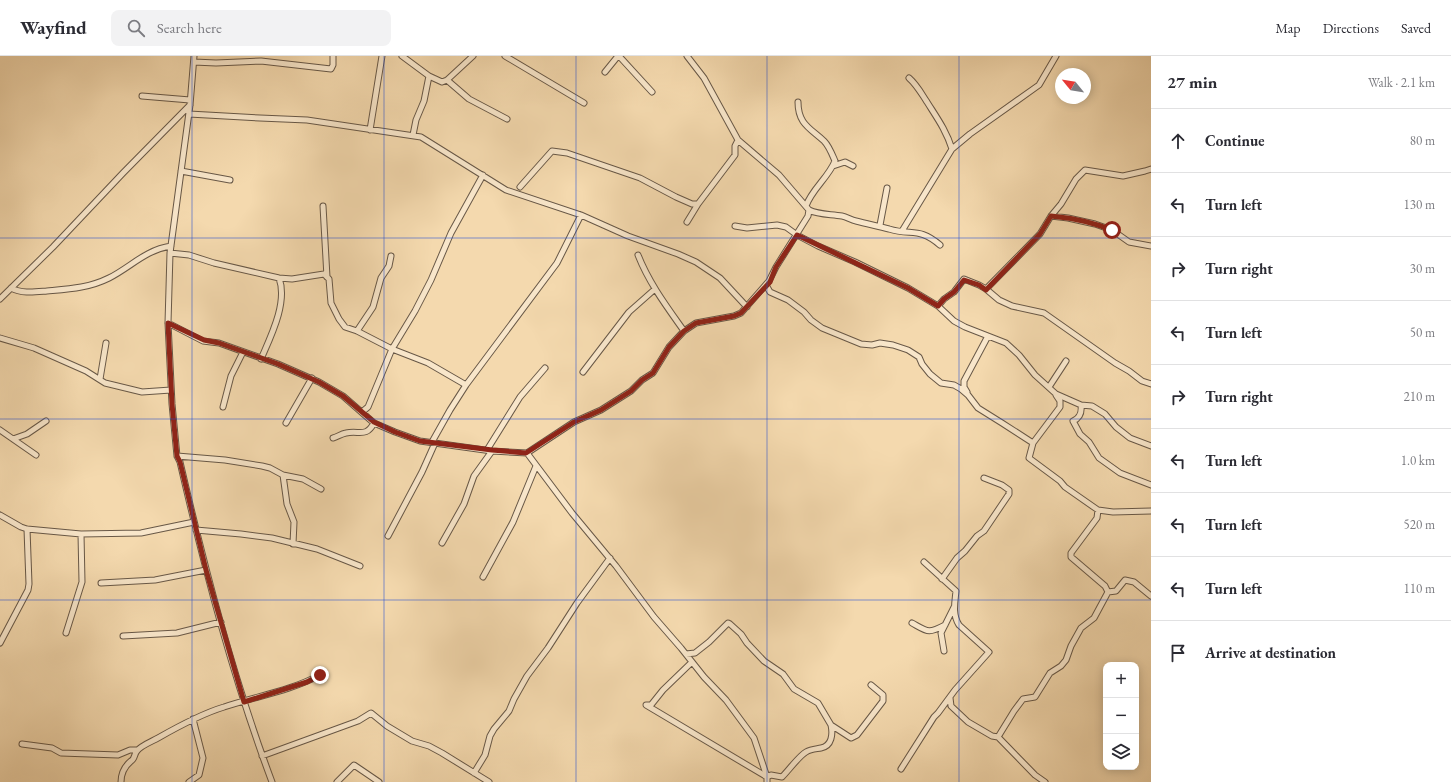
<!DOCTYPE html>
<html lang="en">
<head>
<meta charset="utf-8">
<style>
  :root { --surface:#fff; --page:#f2f2f3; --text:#2b2b33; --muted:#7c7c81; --line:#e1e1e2 }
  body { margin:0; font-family:"EB Garamond",serif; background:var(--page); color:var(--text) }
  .controls { position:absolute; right:12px; bottom:12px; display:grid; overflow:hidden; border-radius:8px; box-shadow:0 2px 10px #0003 }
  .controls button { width:36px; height:36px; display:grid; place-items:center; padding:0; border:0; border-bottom:1px solid var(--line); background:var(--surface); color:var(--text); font:20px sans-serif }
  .compass { position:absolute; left:1055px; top:12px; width:36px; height:36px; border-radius:50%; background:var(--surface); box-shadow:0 2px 10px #0003; rotate:300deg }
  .stop { position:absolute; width:12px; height:12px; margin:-9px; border:3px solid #8f2418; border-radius:50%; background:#fff }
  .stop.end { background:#8f2418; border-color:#fff; box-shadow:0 1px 4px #0008 }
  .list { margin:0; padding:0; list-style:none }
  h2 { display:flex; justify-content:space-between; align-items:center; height:52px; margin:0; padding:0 16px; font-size:17px }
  h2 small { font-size:13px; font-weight:400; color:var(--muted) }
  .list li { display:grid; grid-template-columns:26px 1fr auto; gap:12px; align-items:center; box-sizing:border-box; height:64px; padding:0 16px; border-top:1px solid var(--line) }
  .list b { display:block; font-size:15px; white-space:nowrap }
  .list em { font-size:13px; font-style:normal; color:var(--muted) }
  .icon { flex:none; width:22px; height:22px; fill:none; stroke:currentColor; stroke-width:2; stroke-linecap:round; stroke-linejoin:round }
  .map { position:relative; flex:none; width:1151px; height:726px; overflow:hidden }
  header { display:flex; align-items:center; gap:24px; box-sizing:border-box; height:56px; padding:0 20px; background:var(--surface); border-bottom:1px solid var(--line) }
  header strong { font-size:19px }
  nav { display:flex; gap:22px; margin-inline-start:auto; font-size:14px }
  .search { width:280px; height:36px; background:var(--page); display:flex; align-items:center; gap:10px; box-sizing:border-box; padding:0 14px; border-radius:8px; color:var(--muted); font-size:15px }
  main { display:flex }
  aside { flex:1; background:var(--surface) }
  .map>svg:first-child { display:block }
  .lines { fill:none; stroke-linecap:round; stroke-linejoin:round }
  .minor-casing { stroke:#685847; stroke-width:7 }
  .minor { stroke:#f8e6ca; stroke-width:5 }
  .route { stroke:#8f2418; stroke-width:5 }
  .grid { fill:none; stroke:#1d4ed8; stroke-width:1; stroke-opacity:0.55 }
</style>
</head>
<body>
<header>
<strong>Wayfind</strong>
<div class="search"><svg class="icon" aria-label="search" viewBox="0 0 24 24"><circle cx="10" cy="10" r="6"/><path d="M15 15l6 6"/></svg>Search here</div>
<nav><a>Map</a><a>Directions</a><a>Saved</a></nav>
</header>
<main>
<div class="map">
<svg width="1151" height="726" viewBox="0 0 1151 726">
  <rect width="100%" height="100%" fill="#f4d9ae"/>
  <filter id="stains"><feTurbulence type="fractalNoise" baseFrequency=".005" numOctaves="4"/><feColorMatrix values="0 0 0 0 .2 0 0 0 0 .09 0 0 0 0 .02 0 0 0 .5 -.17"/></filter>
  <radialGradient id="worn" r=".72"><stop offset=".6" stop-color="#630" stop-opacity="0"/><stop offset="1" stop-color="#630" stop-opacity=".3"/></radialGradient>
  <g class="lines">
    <defs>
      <path id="minor" d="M194,0L190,49L170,197L168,267L172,348L177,400L180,406C205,514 233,622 272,726
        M402,0L429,20L442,26L447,24L473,0
        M505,0L584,47
        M619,0L652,36
        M687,0L704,22L738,84L779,119L809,154C819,159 831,158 842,160C847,161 851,164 856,165C867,168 878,170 889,173C912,180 919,171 940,189
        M194,6L216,7L261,5L331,13L333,9V0
        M605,16L618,0
        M909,22C917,29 921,37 927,46C937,62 946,74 952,93
        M447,24L469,43L507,63
        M142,40L190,44
        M798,46C798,68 810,72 824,85C829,90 832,98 835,105C828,122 812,133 806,150
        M189,58L260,62L307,64L421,81L506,134L581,159L628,180L678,198L696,206L720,222L747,251
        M370,74L382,0
        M413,79L416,64L424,45L429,20
        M833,110L845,106L853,110
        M181,115L230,124
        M520,131L552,95L567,97L640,122L676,141L692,148H698L735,99V90L738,84
        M323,150L327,221
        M1051,160L1068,162L1095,168L1112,174L1129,186L1151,190
        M687,166L698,148
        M880,169L887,132
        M735,170L747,172L777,169L786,171L797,179L818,190L855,206L908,232L938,250L944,243L954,236L964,223L979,229L986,233L1040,178L1051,160L1061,148L1076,123L1085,114L1123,120L1145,115L1151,113
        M902,175L952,93L970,78L1039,29L1056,0
        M170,197L189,199L214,207L279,222L292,223L324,218L329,223L331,247L339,263L345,271L357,275L392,293L428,307L466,329
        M638,199C649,227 667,251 684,275
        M766,229L770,236L788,244L804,256L811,264L822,272L861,288L872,289L880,287L893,289L908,294L919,301L922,308L930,318L941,327L954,329L961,333L968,339L978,352L1002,367L1033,387
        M11,232C22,238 35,236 47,235C69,233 89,232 109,222C131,211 145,194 171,190
        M986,233L999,244L1012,250L1044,257L1115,307L1129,315L1142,325L1151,328
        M0,243L53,191L123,117L190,49
        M938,250L954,265L965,271L1006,287L1019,299L1035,319L1056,338L1081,349C1082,357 1080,362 1073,365L1080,378L1089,386L1099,402L1120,417L1151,429
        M168,267L203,285L219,287L278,308L319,326L343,340L374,367L395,376L420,385L492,395L527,397
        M357,275L373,251L381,222L389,210L391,200
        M0,282L34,292L86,315L105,327L142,336L171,334
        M261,303C271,280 288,246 279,222
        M583,316L629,256L655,233
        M100,323L106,287
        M1049,331L1066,305
        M967,336L964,331V325L988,280
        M1056,339L1060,345V351L1033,387L1029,402L1060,425L1065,431L1098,454L1113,456L1151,455
        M1081,349L1092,350L1105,358L1116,371L1130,382L1151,390
        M223,351L231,320L243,296
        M362,356L368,351L392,293L415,255L431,224L451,177L483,119
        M286,367L312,322
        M0,374L36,399
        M333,382C337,381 341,378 346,377C359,374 366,382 374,367
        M13,383L27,378L46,365
        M432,386L450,354L466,329L557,207L581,159
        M487,394L520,341L545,312
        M177,400L225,404L262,410L270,412L283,419L303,423L321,433
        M283,419L287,448L294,466L293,488
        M0,459L21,471L27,473L81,478L141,477L194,466
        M196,474L241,478L272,482L317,493L360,510
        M388,480L422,416L435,387
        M442,487L464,448L474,420L492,395
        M483,521L513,466L536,410
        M942,523L957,502L965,495L977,480L984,475L1009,438V434L1002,429L984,422
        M101,527L155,524L206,514
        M1108,536L1116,535L1125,524L1134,526L1151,540
        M912,567C928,576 928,578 945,569
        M66,577L82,526L81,478
        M123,580L177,577L221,566
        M0,587L28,534L29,528L27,473
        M944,595L941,577L954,551
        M686,598L695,597L709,586L728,567L730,568L741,578L747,587L764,605L783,618L794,633L818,647L831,669L851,682L857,679L883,645V639L871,629
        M692,606L663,634L651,649H646L767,721L771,719L782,721C788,715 799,700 806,696C811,693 816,693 821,692C832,690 833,678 831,669
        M950,642L951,650L968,666L992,680L998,681L1035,719L1045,726
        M998,681L1014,655L1023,643L1035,641L1050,617L1061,610L1066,604L1071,590L1081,572L1094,562L1108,536L1105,530L1071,501V497L1097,462L1098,454
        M22,688L52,692L61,697L118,699L130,694H137
        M262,700L358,665L371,657L387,670L412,685L429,690L442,697L489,726
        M901,713L934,661L938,657L955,634L989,596L959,569C952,558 955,546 956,535L924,506
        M474,717L485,699L490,680L494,673L509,655L514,643L527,620L548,592L577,547L610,502
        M121,726C121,718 125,710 131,705C135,703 134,698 137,695C140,690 153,685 158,682C179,670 201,658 224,651C257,640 290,635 320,619
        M189,726L199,719L203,702L193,663
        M337,726L354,709L379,726
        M767,726V721L754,682L726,644L704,621L681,592L654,561L616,510L572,457L527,397L574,366L601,354L631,335L642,324L653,317L669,291L684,275L696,267L734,260L741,257L769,225L776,211L808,160L809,154"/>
    </defs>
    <use href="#minor" class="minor-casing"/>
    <use href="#minor" class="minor"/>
  </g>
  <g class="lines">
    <path class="route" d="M320,619L307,626L244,646L206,514L180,406L177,400L172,348L168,267L204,284L219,287L278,308L319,326L343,340L374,366L395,376L420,385L492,394L526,397L574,366L601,354L631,335L642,324L653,317L669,291L684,275L696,267L734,260L741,257L770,226L776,211L797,179L908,232L938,250L944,243L954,236L964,224L979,229L986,234L1040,178L1051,160C1072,162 1092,166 1112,174"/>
  </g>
  <path class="grid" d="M192,0V726M384,0V726M576,0V726M767,0V726M959,0V726M0,182H1151M0,363H1151M0,544H1151"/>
  <rect width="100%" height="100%" filter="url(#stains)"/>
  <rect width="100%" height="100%" fill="url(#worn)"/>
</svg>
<div class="controls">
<button>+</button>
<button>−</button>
<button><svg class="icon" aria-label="layers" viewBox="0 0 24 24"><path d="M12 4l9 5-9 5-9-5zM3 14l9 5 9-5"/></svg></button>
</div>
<svg class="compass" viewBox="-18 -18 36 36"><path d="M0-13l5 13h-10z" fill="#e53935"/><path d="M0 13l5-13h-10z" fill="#7c7c81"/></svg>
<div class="stop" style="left:1112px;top:174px"></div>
<div class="stop end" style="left:320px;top:619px"></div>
</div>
<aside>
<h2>27 min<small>Walk · 2.1 km</small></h2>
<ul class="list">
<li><svg class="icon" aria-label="ahead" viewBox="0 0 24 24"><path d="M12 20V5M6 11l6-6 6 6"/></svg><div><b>Continue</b></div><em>80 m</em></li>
<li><svg class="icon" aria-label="left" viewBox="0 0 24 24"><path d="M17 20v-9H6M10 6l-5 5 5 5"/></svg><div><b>Turn left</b></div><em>130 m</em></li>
<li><svg class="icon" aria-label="right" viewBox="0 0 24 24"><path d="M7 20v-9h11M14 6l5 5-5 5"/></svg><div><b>Turn right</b></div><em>30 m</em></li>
<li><svg class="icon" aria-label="left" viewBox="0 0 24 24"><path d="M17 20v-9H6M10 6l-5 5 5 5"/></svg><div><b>Turn left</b></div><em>50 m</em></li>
<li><svg class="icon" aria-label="right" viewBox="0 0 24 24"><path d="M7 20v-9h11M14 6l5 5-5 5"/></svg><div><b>Turn right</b></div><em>210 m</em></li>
<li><svg class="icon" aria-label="left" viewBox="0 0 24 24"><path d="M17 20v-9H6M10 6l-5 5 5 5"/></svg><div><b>Turn left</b></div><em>1.0 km</em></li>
<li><svg class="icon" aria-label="left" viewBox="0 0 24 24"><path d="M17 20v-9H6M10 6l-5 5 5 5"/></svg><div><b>Turn left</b></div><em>520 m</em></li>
<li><svg class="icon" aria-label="left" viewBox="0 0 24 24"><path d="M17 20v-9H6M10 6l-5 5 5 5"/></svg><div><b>Turn left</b></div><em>110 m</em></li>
<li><svg class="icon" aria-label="arrive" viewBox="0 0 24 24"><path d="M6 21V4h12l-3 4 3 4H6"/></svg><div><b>Arrive at destination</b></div></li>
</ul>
</aside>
</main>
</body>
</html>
